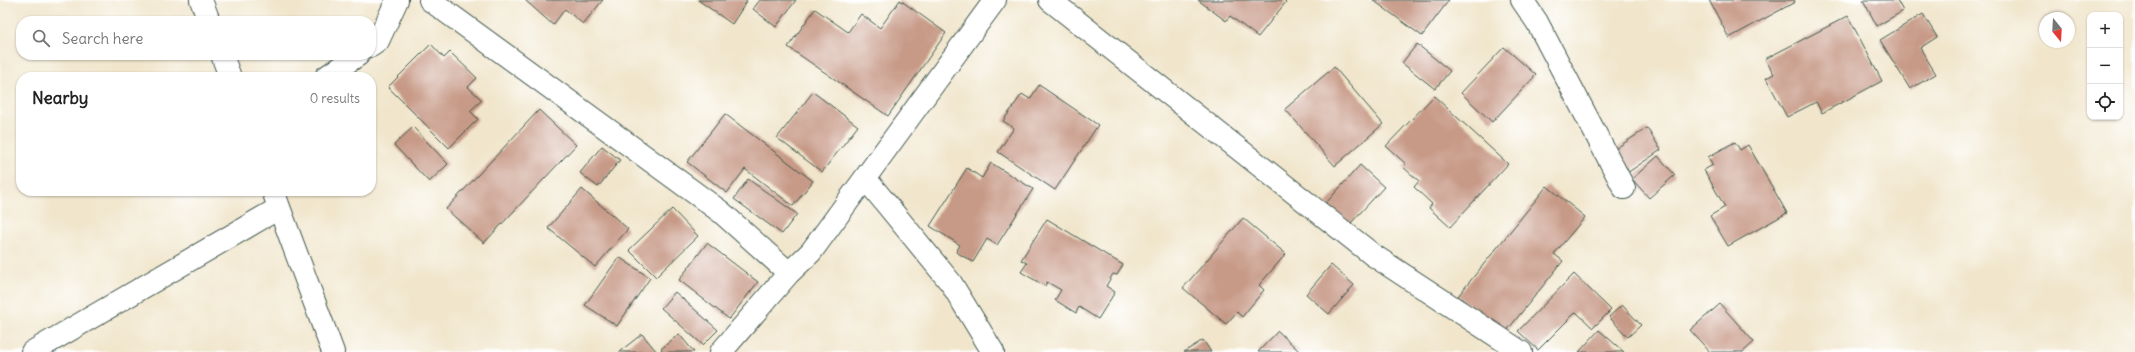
<!DOCTYPE html>
<html lang="en">
<head>
<meta charset="utf-8">
<style>
  :root { --surface:#fff; --page:#f2f2f2; --text:#222; --muted:#767676; --line:#e0e0e0 }
  body { margin:0; font-family:Delius,sans-serif; background:var(--page); color:var(--text) }
  .controls { position:absolute; right:12px; top:12px; display:grid; overflow:hidden; border-radius:8px; box-shadow:0 1px 3px #0004 }
  .controls button { width:36px; height:36px; display:grid; place-items:center; padding:0; border:0; border-bottom:1px solid var(--line); background:var(--surface); color:var(--text); font:20px sans-serif }
  .compass { position:absolute; left:2039px; top:12px; width:36px; height:36px; border-radius:50%; background:var(--surface); box-shadow:0 1px 3px #0004; rotate:162deg }
  .list { margin:0; padding:0; list-style:none }
  h2 { display:flex; justify-content:space-between; align-items:center; height:52px; margin:0; padding:0 16px; font-size:17px }
  h2 small { font-size:13px; font-weight:400; color:var(--muted) }
  .icon { flex:none; width:22px; height:22px; fill:none; stroke:currentColor; stroke-width:2; stroke-linecap:round; stroke-linejoin:round }
  .map { position:relative; flex:none; width:2135px; height:352px; overflow:hidden }
  .search { position:absolute; background:var(--surface); box-shadow:0 1px 3px #0004; left:16px; top:16px; width:360px; height:44px; display:flex; align-items:center; gap:10px; box-sizing:border-box; padding:0 14px; border-radius:16px; color:var(--muted); font-size:15px }
  .panel { position:absolute; background:var(--surface); box-shadow:0 1px 3px #0004; left:16px; top:72px; width:360px; height:124px; border-radius:16px }
  .map>svg:first-child { display:block }
  .building { fill:#c79a87 }
  .lines { fill:none; stroke-linecap:round; stroke-linejoin:round }
  .minor-casing { stroke:#3e564b; stroke-width:24 }
  .minor { stroke:#fff; stroke-width:22 }
</style>
</head>
<body>
<div class="map">
<svg width="2135" height="352" viewBox="0 0 2135 352">
  <rect width="100%" height="100%" fill="#fff"/>
  <filter id="ink" filterUnits="userSpaceOnUse"><feTurbulence type="fractalNoise" baseFrequency=".025" numOctaves="2"/><feDisplacementMap in="SourceGraphic" scale="8" xChannelSelector="R" yChannelSelector="G"/><feConvolveMatrix kernelMatrix="1 2 1 2 8 2 1 2 1" color-interpolation-filters="sRGB"/></filter>
  <filter id="wash" filterUnits="userSpaceOnUse"><feTurbulence type="fractalNoise" baseFrequency=".012" numOctaves="4" result="noise"/><feDisplacementMap in="SourceGraphic" scale="16" xChannelSelector="R" yChannelSelector="G"/><feGaussianBlur stdDeviation="0.9" result="paint"/><feColorMatrix in="noise" values="0 0 0 0 0 0 0 0 0 0 0 0 0 0 0 0 0 1.4 0 .05"/><feComposite in="paint" operator="in"/></filter>
  <g filter="url(#wash)">
    <rect width="100%" height="100%" fill="#f1e6cc"/>
    <g id="blocks">
      <path class="building" d="M525,0H603L583,24L565,9L553,25Z
        M698,0H745L747,1L732,24Z
        M760,0H796L776,27L753,9Z
        M900,0L946,33L888,116L788,47L815,9L848,32L861,14L880,28Z
        M1198,0H1284L1286,2L1258,37L1230,16L1226,21Z
        M1373,0H1449L1422,36Z
        M1709,0H1794L1795,2L1729,38Z
        M1863,0H1897L1903,11L1877,26Z
        M1923,14L1937,37L1920,48L1936,74L1910,89L1880,40Z
        M1848,16L1882,81L1822,113L1816,102L1787,117L1766,78L1774,74L1765,59Z
        M431,44L444,58L450,52L477,78L468,87L482,100L470,111L478,119L449,148L388,87Z
        M1417,44L1450,71L1435,89L1402,63Z
        M1504,47L1536,75L1492,122L1461,93Z
        M1334,67L1383,124L1335,166L1285,109Z
        M1039,85L1098,125L1055,190L998,152L1014,128L1003,121L1022,94L1030,99Z
        M813,92L858,126L822,172L777,138Z
        M1434,96L1508,164L1450,227L1429,208L1432,204L1414,187L1419,181L1403,167L1406,164L1386,146Z
        M539,110L576,145L484,243L446,209Z
        M725,114L813,181L793,206L745,169L727,193L687,162Z
        M413,127L448,164L429,182L394,145Z
        M1647,128L1661,150L1627,173L1612,151Z
        M1735,142L1740,150L1748,145L1787,213L1728,246L1710,216L1725,207L1704,170L1713,165L1708,157Z
        M602,146L620,160L598,187L580,173Z
        M1658,156L1675,175L1649,198L1632,179Z
        M991,163L1033,189L997,245L987,239L973,262L956,252L960,245L930,226L967,168L982,178Z
        M1360,165L1384,187L1350,224L1326,203Z
        M748,179L797,214L782,234L734,199Z
        M1547,186L1585,217L1554,254L1563,261L1505,333L1458,296Z
        M582,189L628,229L595,267L548,228Z
        M672,209L698,236L656,277L629,250Z
        M1243,218L1286,254L1259,285L1264,290L1242,317L1237,312L1226,324L1183,288Z
        M1047,219L1123,265L1117,275L1113,274L1106,286L1115,292L1098,319L1079,307L1076,313L1055,300L1061,290L1047,282L1045,286L1021,272L1027,263L1021,260Z
        M707,243L758,282L729,319L679,280Z
        M619,257L650,278L617,326L585,305Z
        M1331,265L1354,285L1329,314L1306,294Z
        M1574,274L1611,310L1593,328L1576,312L1538,350L1518,331Z
        M675,292L718,330L703,345L661,308Z
        M1720,304L1754,342L1743,352H1710L1690,330Z
        M1622,305L1641,325L1628,337L1609,317Z
        M1599,330L1624,352H1579Z
        M1278,331L1300,352H1258Z
        M642,334L657,352H619Z
        M679,334L694,352H663L661,349Z
        M1203,340L1211,352H1184Z"/>
    </g>
  </g>
  <g filter="url(#ink)">
    <use href="#blocks" fill-opacity="0" stroke="#3e564b" stroke-width="1"/>
    <g class="lines">
      <defs>
        <path id="minor" d="M201,0L209,21
          M430,0L721,212L789,273L811,252L995,0
          M1050,0L1373,255L1521,352
          M1522,0L1537,22L1624,188
          M371,46L378,41L397,0
          M222,55L230,77
          M326,77L358,55
          M865,178L951,283L993,352
          M273,191L333,352
          M32,352L279,208
          M721,352L789,273"/>
      </defs>
      <use href="#minor" class="minor-casing"/>
      <use href="#minor" class="minor"/>
    </g>
  </g>
</svg>
<div class="controls">
<button>+</button>
<button>−</button>
<button><svg class="icon" aria-label="locate" viewBox="0 0 24 24"><circle cx="12" cy="12" r="6"/><path d="M12 2v4M12 18v4M2 12h4M18 12h4"/></svg></button>
</div>
<svg class="compass" viewBox="-18 -18 36 36"><path d="M0-13l5 13h-10z" fill="#e53935"/><path d="M0 13l5-13h-10z" fill="#767676"/></svg>
<div class="search"><svg class="icon" aria-label="search" viewBox="0 0 24 24"><circle cx="10" cy="10" r="6"/><path d="M15 15l6 6"/></svg>Search here</div>
<section class="panel">
<h2>Nearby<small>0 results</small></h2>
<ul class="list">
</ul>
</section>
</div>
</body>
</html>
